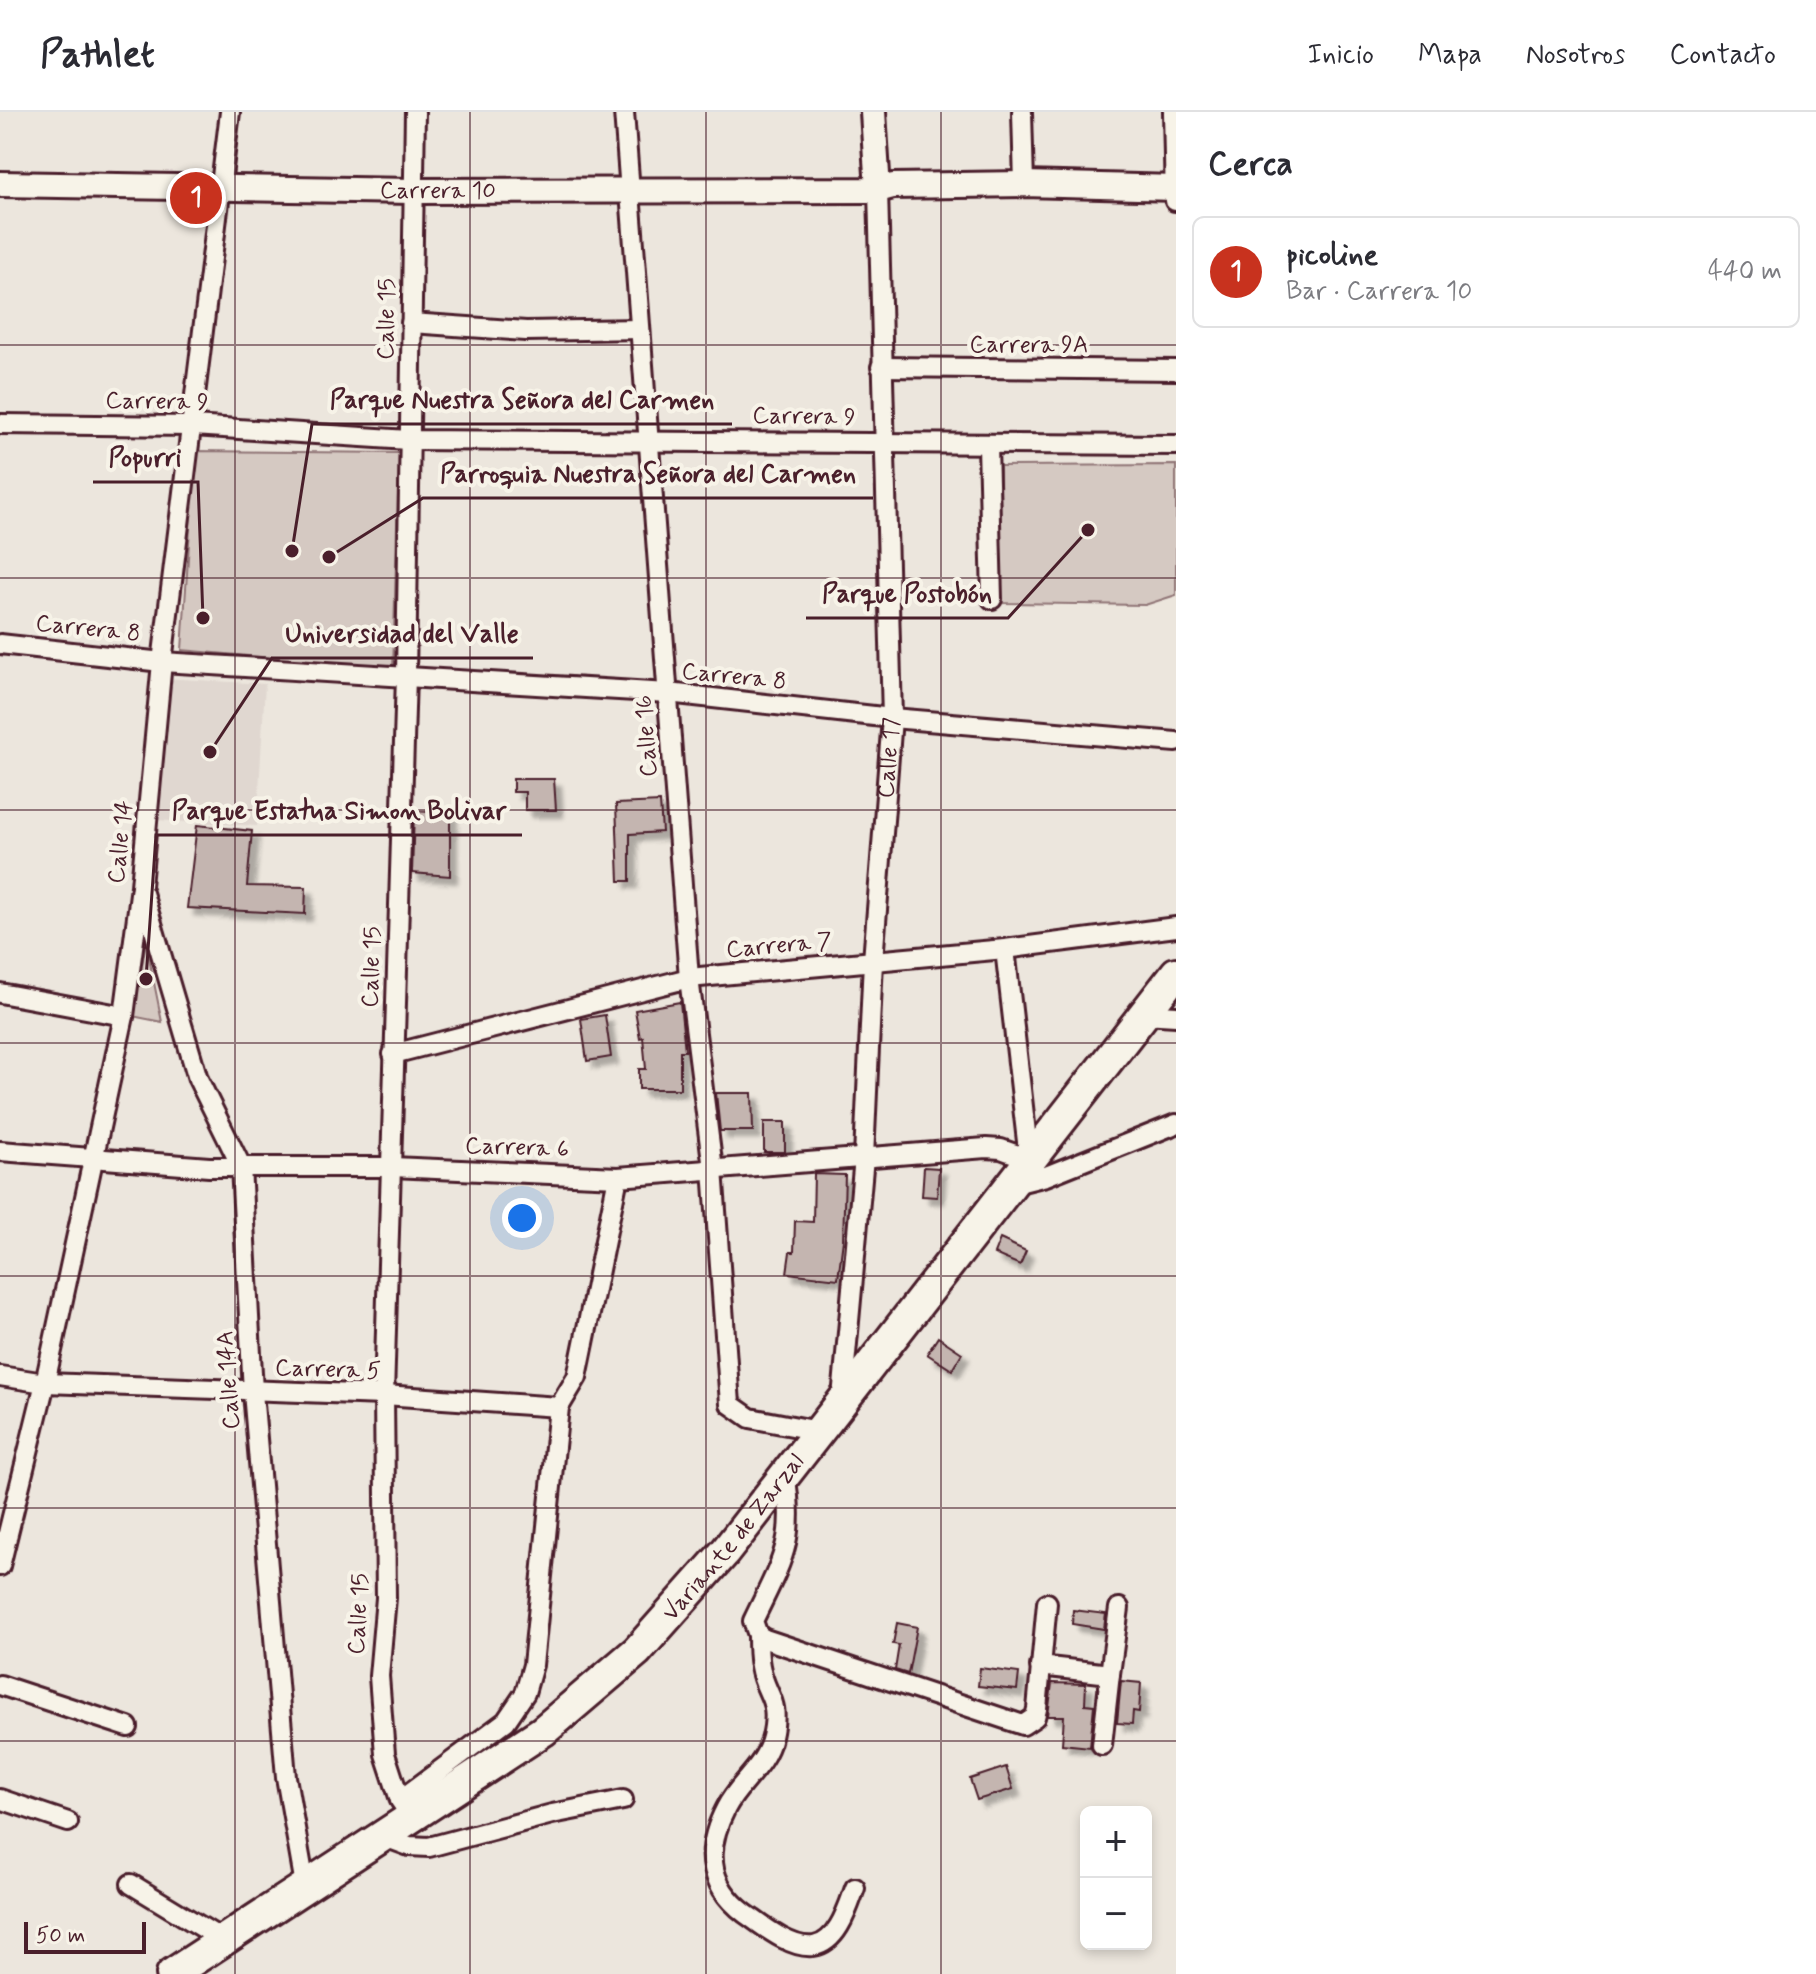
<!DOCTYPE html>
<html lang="es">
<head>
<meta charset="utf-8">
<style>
  :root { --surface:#fff; --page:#f7f7f7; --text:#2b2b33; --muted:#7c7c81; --line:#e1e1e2; --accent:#c8321e }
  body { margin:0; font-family:Mynerve,sans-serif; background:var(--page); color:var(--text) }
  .controls { position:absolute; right:24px; bottom:24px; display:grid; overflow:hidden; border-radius:12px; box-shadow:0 4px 12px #0003 }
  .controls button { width:72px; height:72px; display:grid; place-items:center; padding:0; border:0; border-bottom:2px solid var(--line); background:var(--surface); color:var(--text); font:40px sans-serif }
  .scale { position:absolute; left:24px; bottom:20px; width:122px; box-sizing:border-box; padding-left:8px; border:4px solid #4a1f2b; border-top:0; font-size:22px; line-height:28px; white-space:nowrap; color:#4a1f2b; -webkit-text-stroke:6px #f7f3e8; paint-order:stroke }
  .you { position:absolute; left:522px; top:1106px; width:28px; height:28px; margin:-20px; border:6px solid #fff; border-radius:50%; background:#1a73e8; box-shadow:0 0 0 12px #1a73e833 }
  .badge { display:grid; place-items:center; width:52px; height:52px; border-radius:50%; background:var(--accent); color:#fff; font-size:26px; font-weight:700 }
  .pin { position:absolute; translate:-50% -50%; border:4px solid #fff; box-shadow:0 2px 8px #0006 }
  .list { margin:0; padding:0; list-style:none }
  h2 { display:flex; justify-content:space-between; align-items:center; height:104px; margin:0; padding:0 32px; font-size:34px }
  h2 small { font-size:26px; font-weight:400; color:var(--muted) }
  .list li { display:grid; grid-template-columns:52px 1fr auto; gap:24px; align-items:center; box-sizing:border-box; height:112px; margin:0 16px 16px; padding:0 16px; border:2px solid var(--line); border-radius:12px }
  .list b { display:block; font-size:30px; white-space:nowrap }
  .list p { margin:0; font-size:26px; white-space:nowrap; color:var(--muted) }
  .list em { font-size:26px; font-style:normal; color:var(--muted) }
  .map { position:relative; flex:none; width:1176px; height:1862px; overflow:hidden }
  header { display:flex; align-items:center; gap:48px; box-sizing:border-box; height:112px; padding:0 40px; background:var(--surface); border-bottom:2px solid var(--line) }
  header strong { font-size:38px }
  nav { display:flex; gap:44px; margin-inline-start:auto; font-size:28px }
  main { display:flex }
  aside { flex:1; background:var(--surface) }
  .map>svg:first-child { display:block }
  .built { fill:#e0d7d0 }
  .green { fill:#d5c9c2; stroke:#907476; stroke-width:2 }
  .building { fill:#c4b5b0; stroke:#4a1f2b; stroke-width:2; filter:url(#shadow) }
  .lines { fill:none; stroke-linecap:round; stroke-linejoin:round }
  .minor-casing { stroke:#4a1f2b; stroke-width:24 }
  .tertiary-casing { stroke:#4a1f2b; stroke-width:30 }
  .primary-casing { stroke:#4a1f2b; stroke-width:36 }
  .minor { stroke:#f7f3e8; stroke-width:18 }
  .tertiary { stroke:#f7f3e8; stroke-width:24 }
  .primary { stroke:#f7f3e8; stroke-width:30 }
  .grid { fill:none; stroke:#4a1f2b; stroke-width:2; stroke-opacity:0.55 }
  .labels { text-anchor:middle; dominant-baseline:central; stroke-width:8; stroke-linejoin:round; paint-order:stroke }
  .street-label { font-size:24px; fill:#4a1f2b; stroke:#f7f3e8 }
  .leader { fill:none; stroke:#4a1f2b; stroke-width:3 }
  .callout-dot { fill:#4a1f2b; stroke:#f7f3e8; stroke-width:3 }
  .callout-label { font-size:26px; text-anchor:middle; font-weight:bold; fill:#4a1f2b; stroke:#f7f3e8; stroke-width:8; stroke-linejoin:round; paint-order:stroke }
</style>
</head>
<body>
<header>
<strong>Pathlet</strong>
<nav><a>Inicio</a><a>Mapa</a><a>Nosotros</a><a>Contacto</a></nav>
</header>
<main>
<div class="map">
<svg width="1176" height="1862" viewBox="0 0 1176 1862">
  <defs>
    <filter id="shadow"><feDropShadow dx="7" dy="7" stdDeviation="2" flood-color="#0004"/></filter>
  </defs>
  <rect width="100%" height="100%" fill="#ece6dd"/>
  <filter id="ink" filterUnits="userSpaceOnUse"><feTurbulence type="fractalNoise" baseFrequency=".0125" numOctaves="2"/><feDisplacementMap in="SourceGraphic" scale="16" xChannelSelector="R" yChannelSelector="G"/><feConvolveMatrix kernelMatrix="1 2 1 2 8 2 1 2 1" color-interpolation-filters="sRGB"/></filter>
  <g filter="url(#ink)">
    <path class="built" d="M163,566L265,572L257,714L155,708Z"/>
    <path class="green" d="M195,339L399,341L393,557L182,538Z
      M1176,353V483L1145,493L1001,491L1000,354Z
      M146,831L162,910L132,904Z"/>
    <path class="building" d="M513,667H554L556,698H525V680H513Z
      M660,690L662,720L630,722V769H619L616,692Z
      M414,699L450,701V764L412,761Z
      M197,713L252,719L247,774L306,775L305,802L187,796Z
      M680,890L685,939H680V977H639V957H646L643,925L640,926L635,898Z
      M605,903L611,945L587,949L581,907Z
      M716,981H752L753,1019H720Z
      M764,1010H785V1040H764Z
      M924,1055L939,1056L937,1085L922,1084Z
      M814,1062L845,1063L843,1128L838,1167L787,1161L790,1140H794L795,1109L813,1110Z
      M1000,1127L1026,1139L1020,1153L994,1142Z
      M938,1225L962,1241L952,1258L927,1242Z
      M1073,1498L1106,1502L1104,1517L1072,1512Z
      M897,1511L917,1515L908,1562L895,1558L899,1533L893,1532Z
      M980,1556L1019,1561L1017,1578L978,1574Z
      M1121,1569L1141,1571L1139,1600L1133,1599L1132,1612L1117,1611Z
      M1052,1571L1086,1572L1085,1592L1094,1593L1090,1635L1062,1632L1064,1604H1048Z
      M1006,1655L1013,1677L977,1688L970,1667Z"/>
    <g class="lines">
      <defs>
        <g id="minor">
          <path d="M624,0L689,866L713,1057L730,1292L750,1306L819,1319"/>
          <path d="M1022,0L1024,72"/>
          <path d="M1173,0L1175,89"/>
          <path d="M411,211L526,219L640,217"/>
          <path d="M881,255L1176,258"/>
          <path d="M0,312L193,314L408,328L1176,333"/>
          <path d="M988,333L992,487"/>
          <path d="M0,532L162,550L668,581L892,606L1176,630"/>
          <path d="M143,781L198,967L241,1054L253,1280L286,1665L305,1773"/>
          <path d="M0,881L124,904"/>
          <path d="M1144,902L1176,904"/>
          <path d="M393,942L689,866L1005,837L1176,815"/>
          <path d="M0,1039L209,1055H392L618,1065L986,1036L1001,1037L1029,1047L1005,837"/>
          <path d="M1014,1072L1046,1064L1176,1012"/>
          <path d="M0,1264L45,1271L384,1283L559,1295"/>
          <path id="s1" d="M842,1286L864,1045L873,849L892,606L878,78"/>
          <path d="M785,1362C797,1430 781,1450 753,1509L758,1523L765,1527L1023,1613L1035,1605L1037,1597L1047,1491"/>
          <path d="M0,1454L45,1271L124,904L141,774L162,550L230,0"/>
          <path d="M758,1523C758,1533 758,1544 760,1554C765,1585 781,1585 772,1625C765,1655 739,1670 726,1696C702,1742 710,1779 753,1807C768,1818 794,1837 814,1834C838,1830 848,1795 855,1776"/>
          <path d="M1040,1554L1110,1562L1102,1633"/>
          <path d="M1110,1562L1119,1496"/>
          <path d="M0,1573L128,1615"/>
          <path d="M0,1687L68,1710"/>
          <path d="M400,1688L506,1609L525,1581L533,1553L559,1295L577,1265L618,1065"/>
          <path d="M411,1705L400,1688L385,1642L379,1564L386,1486L384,1283L406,564L415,0"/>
          <path d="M382,1724L409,1734L429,1735L552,1702L623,1688"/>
          <path d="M131,1772L223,1828"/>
        </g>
        <g id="tertiary">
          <path d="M873,0L878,78"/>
          <path id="s2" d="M0,72L413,79L878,78L893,74L1024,72L1176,76"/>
        </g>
        <g id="primary">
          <path id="s3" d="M172,1862L543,1619L637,1539L725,1440L1176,861"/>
        </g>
      </defs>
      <use href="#minor" class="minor-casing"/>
      <use href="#tertiary" class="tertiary-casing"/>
      <use href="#primary" class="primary-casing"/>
      <use href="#minor" class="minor"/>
      <use href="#tertiary" class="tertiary"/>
      <use href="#primary" class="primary"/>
    </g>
  </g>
  <path class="grid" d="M235,0V1862M470,0V1862M706,0V1862M941,0V1862M0,233H1176M0,466H1176M0,698H1176M0,931H1176M0,1164H1176M0,1396H1176M0,1629H1176"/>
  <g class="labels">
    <g class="street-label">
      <text stroke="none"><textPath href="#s2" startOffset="438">Carrera 10</textPath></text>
      <text transform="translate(387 207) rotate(-89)">Calle 15</text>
      <text x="1029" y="233">Carrera 9A</text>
      <text transform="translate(157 290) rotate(1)">Carrera 9</text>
      <text transform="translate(804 305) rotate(1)">Carrera 9</text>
      <text transform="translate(88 517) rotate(6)">Carrera 8</text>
      <text transform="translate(734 565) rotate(6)">Carrera 8</text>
      <text transform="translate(647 624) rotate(-94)">Calle 16</text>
      <text stroke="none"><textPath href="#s1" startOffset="642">Calle 17</textPath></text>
      <text transform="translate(121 730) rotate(-84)">Calle 14</text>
      <text transform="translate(779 834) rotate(-5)">Carrera 7</text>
      <text transform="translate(372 855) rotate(-88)">Calle 15</text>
      <text transform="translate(517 1036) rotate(2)">Carrera 6</text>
      <text transform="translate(328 1258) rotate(2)">Carrera 5</text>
      <text transform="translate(229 1268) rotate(-94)">Calle 14A</text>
      <text stroke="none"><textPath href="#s3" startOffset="716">Variante de Zarzal</textPath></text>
      <text transform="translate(359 1502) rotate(-87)">Calle 15</text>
    </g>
  </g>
  <path class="leader" d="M292 439L312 312H732M203 506L198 370H93M329 445L423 386H873M1088 418L1008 506H806M210 640L272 546H533M146 867L156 723H522"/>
  <g class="callout-dot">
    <circle cx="292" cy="439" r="8"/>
    <circle cx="203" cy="506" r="8"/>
    <circle cx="329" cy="445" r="8"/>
    <circle cx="1088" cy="418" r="8"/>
    <circle cx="210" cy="640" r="8"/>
    <circle cx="146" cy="867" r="8"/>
  </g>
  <g class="callout-label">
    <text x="522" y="296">Parque Nuestra Señora del Carmen</text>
    <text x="145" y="354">Popurri</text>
    <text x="648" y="370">Parroquia Nuestra Señora del Carmen</text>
    <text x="907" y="490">Parque Postobón</text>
    <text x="402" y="530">Universidad del Valle</text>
    <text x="339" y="707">Parque Estatua Simon Bolivar</text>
  </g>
</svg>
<div class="controls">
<button>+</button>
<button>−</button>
</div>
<div class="scale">50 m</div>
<div class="you"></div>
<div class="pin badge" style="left:196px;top:86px">1</div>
</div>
<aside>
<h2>Cerca<small></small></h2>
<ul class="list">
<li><span class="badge">1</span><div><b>picoline</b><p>Bar · Carrera 10</p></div><em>440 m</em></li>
</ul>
</aside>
</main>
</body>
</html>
